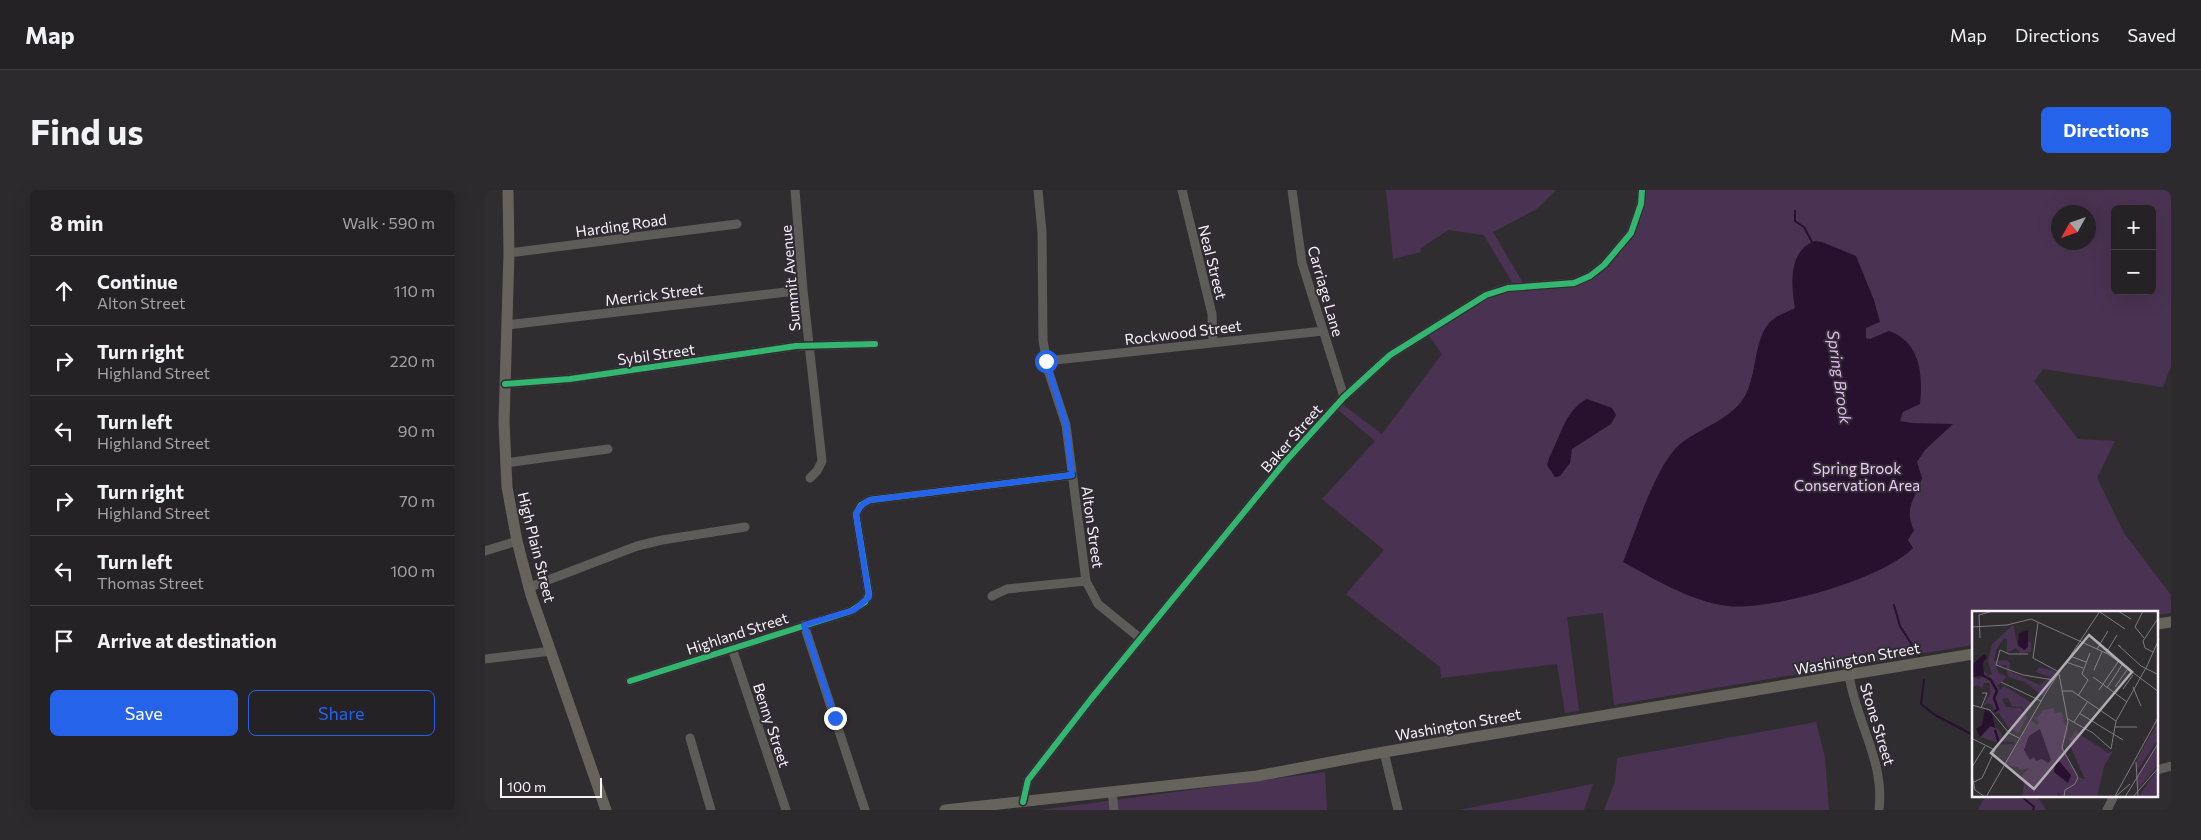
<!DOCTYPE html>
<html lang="en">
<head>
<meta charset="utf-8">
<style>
  :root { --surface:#242225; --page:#2c2a2d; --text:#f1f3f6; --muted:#a3a4a7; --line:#413f42; --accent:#2563eb }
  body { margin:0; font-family:Commissioner,sans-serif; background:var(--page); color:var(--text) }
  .controls { position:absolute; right:15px; top:15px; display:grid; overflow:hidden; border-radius:8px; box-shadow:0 5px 20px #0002 }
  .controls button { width:45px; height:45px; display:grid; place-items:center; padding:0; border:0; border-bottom:1px solid var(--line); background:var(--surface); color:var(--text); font:25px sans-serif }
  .compass { position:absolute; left:1566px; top:15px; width:45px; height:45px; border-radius:50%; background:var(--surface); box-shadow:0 5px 20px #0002; rotate:230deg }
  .scale { position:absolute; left:15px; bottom:12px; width:102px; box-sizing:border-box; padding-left:5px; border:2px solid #f6f2f8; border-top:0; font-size:14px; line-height:18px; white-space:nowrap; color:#f6f2f8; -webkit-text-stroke:4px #312b33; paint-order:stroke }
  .stop { position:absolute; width:15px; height:15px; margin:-11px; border:4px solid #2563eb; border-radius:50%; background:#fff }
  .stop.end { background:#2563eb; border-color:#fff; box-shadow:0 1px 5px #0008 }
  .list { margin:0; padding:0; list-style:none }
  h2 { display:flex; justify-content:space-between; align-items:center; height:65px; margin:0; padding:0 20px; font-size:21px }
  h2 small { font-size:16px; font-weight:400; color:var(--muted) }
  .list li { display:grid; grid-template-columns:32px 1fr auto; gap:15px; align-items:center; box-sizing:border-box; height:70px; padding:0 20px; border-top:1px solid var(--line) }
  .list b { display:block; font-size:19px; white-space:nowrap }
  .list p { margin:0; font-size:16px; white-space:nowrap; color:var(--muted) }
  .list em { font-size:16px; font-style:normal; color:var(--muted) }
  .actions { display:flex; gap:10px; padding:15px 20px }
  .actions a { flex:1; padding:11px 0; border:1px solid var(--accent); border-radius:8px; text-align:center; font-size:18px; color:var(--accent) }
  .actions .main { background:var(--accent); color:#fff }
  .icon { flex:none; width:28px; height:28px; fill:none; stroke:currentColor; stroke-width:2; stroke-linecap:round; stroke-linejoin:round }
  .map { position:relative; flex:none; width:1686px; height:620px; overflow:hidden; border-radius:8px }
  header { display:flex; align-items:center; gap:30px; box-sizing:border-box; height:70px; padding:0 25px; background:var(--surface); border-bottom:1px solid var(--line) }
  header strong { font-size:24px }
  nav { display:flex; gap:28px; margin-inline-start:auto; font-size:18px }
  .intro { display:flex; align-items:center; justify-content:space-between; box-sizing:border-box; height:120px; padding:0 30px }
  h1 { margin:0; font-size:35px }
  .button { padding:12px 22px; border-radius:8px; background:var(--accent); color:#fff; font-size:18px; font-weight:700 }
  main { display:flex; gap:30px; padding:0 30px }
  aside { flex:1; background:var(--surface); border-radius:8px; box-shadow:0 5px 20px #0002 }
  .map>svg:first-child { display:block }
  .green { fill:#4a3352; fill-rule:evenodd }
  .water { fill:#27112e }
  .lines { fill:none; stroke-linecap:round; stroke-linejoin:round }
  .stream { stroke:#27112e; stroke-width:2 }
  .minor { stroke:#5e5c58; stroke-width:9 }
  .major { stroke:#66635c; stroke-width:11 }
  .cycleway-casing { stroke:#312b33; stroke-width:9 }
  .cycleway { stroke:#33b770; stroke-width:6 }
  .route { stroke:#2563eb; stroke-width:6 }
  .labels { text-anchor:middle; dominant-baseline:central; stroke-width:4; stroke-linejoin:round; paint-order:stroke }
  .street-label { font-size:15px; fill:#f6f2f8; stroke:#312b33 }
  .park-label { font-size:15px; fill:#eecafb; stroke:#312b33 }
  .water-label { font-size:16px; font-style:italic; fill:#e5b7f4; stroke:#312b33 }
  .inset-river { fill:none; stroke:#27112e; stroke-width:2.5 }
  .inset-road { fill:none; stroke:#7f7c81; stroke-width:1 }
  .view { fill:#b1adb2; fill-opacity:0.15; stroke:#b1adb2; stroke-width:2.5 }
  .inset-edge { fill:none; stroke:#f6f2f8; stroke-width:2.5 }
</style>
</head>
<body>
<header>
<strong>Map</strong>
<nav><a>Map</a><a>Directions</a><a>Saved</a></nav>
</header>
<div class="intro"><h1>Find us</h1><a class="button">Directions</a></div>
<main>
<aside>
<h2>8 min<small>Walk · 590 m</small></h2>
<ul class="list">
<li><svg class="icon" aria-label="ahead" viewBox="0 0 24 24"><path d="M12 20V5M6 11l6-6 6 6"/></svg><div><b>Continue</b><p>Alton Street</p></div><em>110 m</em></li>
<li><svg class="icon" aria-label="right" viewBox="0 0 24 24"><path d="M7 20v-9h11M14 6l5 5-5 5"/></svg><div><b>Turn right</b><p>Highland Street</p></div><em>220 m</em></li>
<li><svg class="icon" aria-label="left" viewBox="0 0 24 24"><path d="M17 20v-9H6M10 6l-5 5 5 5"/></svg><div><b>Turn left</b><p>Highland Street</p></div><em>90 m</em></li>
<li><svg class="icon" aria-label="right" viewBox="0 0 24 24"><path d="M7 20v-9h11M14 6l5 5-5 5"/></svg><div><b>Turn right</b><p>Highland Street</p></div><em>70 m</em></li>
<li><svg class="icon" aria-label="left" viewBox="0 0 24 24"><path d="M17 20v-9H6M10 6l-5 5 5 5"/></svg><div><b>Turn left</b><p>Thomas Street</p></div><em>100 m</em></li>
<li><svg class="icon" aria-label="arrive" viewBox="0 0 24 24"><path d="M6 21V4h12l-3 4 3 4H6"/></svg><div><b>Arrive at destination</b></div></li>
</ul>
<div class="actions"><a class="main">Save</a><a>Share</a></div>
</aside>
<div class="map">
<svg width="1686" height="620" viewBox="0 0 1686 620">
  <rect width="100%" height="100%" fill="#302d31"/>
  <path class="green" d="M901,0H1071L1052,19L1008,42L1038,93L1028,94L999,45L963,40L935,59L936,62L908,69Z
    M1157,0H1686V176L1678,197L1558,179L1549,191L1593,249L1630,251L1612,288L1639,343L1686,405V423L1672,425V422H1488V455L1129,515L1118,423L1082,427L1094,521L1080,523L1072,474L956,488L955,477L861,404L899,360L837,309L890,251L852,219L857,214L897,244L957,164L941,142L1001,105L1099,90L1141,50ZM1630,19H1667V101H1630ZM1574,22H1604V52H1574Z
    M1331,532L1340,568L1344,620H1119L1130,592L1132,568Z
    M840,582L842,620H555Z
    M1108,594L1099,620H974Z
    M1500,606H1552L1561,620H1493Z"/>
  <path class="water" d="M1330,51L1337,52L1371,66L1389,110L1395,132L1381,138V148L1385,149L1404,141C1436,152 1438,186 1435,214L1418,222L1415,231L1427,233L1468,234L1440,260L1432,272L1437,288C1431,308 1418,318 1429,340L1423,350L1428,358C1398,389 1286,421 1243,416C1205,411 1171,390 1138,372C1150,342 1171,276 1193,256C1212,239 1239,233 1256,212C1273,191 1267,149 1286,131C1293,125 1302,122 1310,118C1306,96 1303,60 1330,51Z
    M1102,209L1127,218L1131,225L1126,234L1087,259L1085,273L1075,286L1070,287L1062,275L1064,268C1075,248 1080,220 1102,209Z"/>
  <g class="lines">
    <path class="stream" d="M1310,21V31L1319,37L1328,54
      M1409,415L1415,436L1434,466
      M1439,490L1436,514L1450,525L1488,545
      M1536,606L1549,617L1548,620"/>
    <path class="minor" d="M310,0L318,100L337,271L332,281L325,288
      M553,0L557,42L558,150L563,180L581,235L601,391L613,414L656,449
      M697,0L727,124L728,152
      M807,0L817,73L859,207
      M24,63L252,34
      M22,135L318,100
      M561,171L838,141
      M20,194L85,189L311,156L390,154
      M20,273L123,259
      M0,361L32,351
      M45,397L152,356L177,350L260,337
      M507,406L522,399L601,391
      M319,435L380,620
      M247,458L301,620
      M0,469L66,461
      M1364,485C1371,532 1400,571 1394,620
      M145,491L366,421L380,412L384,404L371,324L376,315L385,310L587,285
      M205,548L226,620
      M899,562L913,620
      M1672,580L1686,576
      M627,601L629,620
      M538,612L543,590L606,509L800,272L859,207L905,165L1001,105L1023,98L1089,93L1105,86L1119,75L1146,43L1156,14L1157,0
      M1622,620L1629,606"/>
    <path class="major" d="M23,0L24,63L19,232L22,297L32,351L46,405L121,620
      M1672,434L1686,432
      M460,620L772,586L899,562L1488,464"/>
    <defs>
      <path id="cycleway" d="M20,194L85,189L311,156L390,154
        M145,491L366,421L380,412L384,404L371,324L376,315L385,310L587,285
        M538,612L543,590L606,509L800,272L859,207L905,165L1001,105L1023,98L1089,93L1105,86L1119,75L1146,43L1156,14L1157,0"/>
    </defs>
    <use href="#cycleway" class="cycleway-casing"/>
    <use href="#cycleway" class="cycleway"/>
  </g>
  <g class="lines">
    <path class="route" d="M350,528L319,435L369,420L384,407L371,324C374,317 378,313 385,310L587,285L581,235L561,171"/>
  </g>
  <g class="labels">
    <g class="street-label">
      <text transform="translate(136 35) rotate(-8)">Harding Road</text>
      <text transform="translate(728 72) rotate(76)">Neal Street</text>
      <text transform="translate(305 88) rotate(-95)">Summit Avenue</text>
      <text transform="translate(841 101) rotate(74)">Carriage Lane</text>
      <text transform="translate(169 104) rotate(-7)">Merrick Street</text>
      <text transform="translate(698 142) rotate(-7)">Rockwood Street</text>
      <text transform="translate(171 164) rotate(-8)">Sybil Street</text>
      <text transform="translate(806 248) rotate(-49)">Baker Street</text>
      <text transform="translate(608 337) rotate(82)">Alton Street</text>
      <text transform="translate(52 357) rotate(76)">High Plain Street</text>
      <text transform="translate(252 443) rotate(-18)">Highland Street</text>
      <text transform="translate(1372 468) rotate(-10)">Washington Street</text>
      <text transform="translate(973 534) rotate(-10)">Washington Street</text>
      <text transform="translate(1393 534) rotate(73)">Stone Street</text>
      <text transform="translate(287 535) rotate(72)">Benny Street</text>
    </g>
    <g class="park-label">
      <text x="1372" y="278">Spring Brook<tspan x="1372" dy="17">Conservation Area</tspan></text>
    </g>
    <g class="water-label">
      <text transform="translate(1355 187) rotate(82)">Spring Brook</text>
    </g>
  </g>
  <g transform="translate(1487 421)">
    <rect width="186" height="186" fill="#302d31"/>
    <path d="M41,14L46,35L54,39L56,31H59V41L48,42L44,37L35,42V28L32,27L24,39L22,50L35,49L38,52L37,60L68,74L78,66L64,61L67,56L86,61L71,85L53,71L36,66L34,54L24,55L26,61L35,66L25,75L28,79L32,75L60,92L54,103L50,96L40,95L36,87L30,88L34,96L49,97L55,106L46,122L36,116L27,102L22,103L21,95L16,92L10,96L18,84V72H12L10,78L6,74L0,76V67L7,68L12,65V60L16,65L20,63L16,50L20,33ZM82,97L83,102L90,101L91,108L95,107L91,109L96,118L94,127H99L103,120L136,142L141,140L132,155L125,186H92L86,182L84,186H50L52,173L49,166L57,157L48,159L46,156L32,154L59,109L65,114L67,111L61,105L65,107L71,99ZM93,127L98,128V135L113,168L107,167L92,141L90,132ZM186,111V129L164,161L165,148ZM20,114L29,121L30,133L8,126ZM186,133V154L166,178L164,166ZM186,158V186H168L169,182Z" fill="#4a3352" fill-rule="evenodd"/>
    <path d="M56,19V36L52,39L46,34L47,22ZM12,43L15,46L11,52L12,65L0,66L1,53ZM13,98L20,103L23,117L18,115L8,126L4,118L10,114ZM68,118L79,149L76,152L70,148L64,150L62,146L58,149L52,139L57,125ZM83,150L88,151L99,164L96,172L82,161Z" fill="#27112e"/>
    <path class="inset-river" d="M10,64L19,69L25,80L22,87L26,98L22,101M23,119L27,132H42"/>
    <path class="inset-road" d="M146,0L159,8M171,0L163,16L172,27M128,1L153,18M66,12L61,47L87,61M0,16L35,14L59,8L136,43L187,81M8,27L7,4L21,0M149,36L146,34L169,55L187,64M125,38L136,20M181,41L173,37L171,30L187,6M134,42L145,24M56,43H37L28,39L24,54L51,64L82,69M98,45L114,51M94,51L111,57M122,59L130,41M87,63L96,111L90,137L106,166L103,173L93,179L92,186M121,66L155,91M29,71L69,90M143,76L155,59M161,76L169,95M135,77L150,54M151,78L161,64M127,79L146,51M91,80H100L144,110M106,85L116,69L110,63L118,42M0,94L18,99L37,122L47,127M9,97L15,82H10M107,102L151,129M96,108L121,122L139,138L144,110L175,55L187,28M102,111L116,90M143,116H165M1,128L23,139L10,167L2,171M164,151L166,186M0,156L13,135M0,164L3,179L13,186M143,185L187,105M14,186L75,80L128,0M143,186L158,173M153,186L187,131M161,186L187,156"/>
    <path class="view" d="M117,24L160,61L62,178L19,142Z"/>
    <rect width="186" height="186" class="inset-edge"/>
  </g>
</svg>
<div class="controls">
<button>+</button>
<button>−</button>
</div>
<svg class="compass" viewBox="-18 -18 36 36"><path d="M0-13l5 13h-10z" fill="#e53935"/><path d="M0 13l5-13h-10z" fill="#a3a4a7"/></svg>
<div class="scale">100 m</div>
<div class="stop" style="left:561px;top:171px"></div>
<div class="stop end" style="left:350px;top:528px"></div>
</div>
</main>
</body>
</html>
